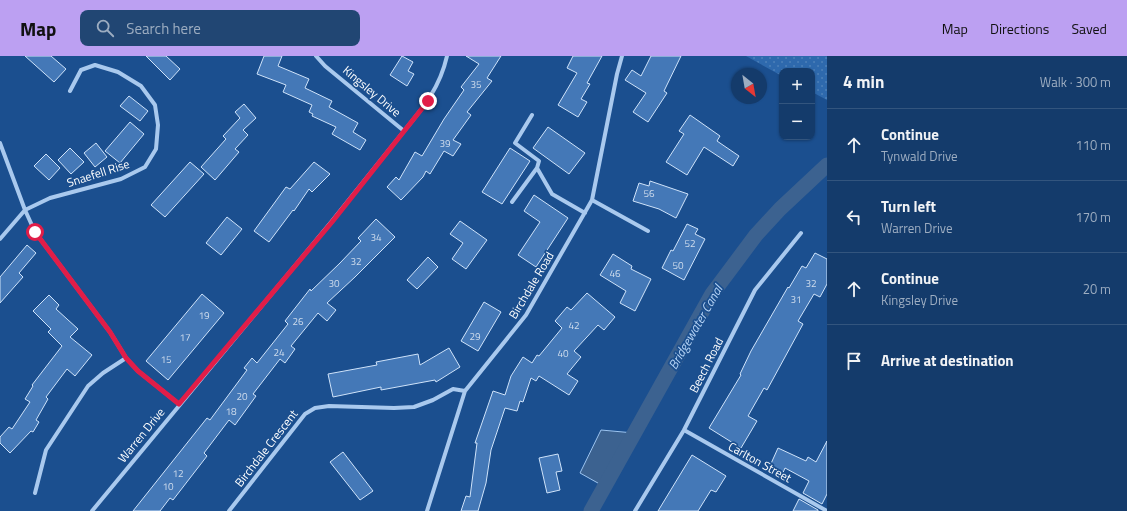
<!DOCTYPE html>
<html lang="en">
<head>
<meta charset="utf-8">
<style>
  :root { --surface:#143b6b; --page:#214673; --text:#f1f3f6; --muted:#9dadc1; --line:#33557e; --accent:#bca0f2 }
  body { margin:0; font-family:"Titillium Web",sans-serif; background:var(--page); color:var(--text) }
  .controls { position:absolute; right:12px; top:12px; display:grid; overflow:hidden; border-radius:8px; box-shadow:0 1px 3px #0004 }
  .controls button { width:36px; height:36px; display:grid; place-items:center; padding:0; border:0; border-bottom:1px solid var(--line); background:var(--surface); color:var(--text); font:20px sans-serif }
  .compass { position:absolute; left:731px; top:12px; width:36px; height:36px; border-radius:50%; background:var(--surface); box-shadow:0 1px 3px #0004; rotate:149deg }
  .stop { position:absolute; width:12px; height:12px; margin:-9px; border:3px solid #e11d48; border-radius:50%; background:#fff }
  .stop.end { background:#e11d48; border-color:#fff; box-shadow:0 1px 4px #0008 }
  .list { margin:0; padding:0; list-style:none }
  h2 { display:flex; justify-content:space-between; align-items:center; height:52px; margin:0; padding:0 16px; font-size:17px }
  h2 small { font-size:13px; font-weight:400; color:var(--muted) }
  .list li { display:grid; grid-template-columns:26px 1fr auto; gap:12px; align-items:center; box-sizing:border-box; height:72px; padding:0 16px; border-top:1px solid var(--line) }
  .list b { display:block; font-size:15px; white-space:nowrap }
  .list p { margin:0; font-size:13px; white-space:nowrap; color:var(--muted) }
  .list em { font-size:13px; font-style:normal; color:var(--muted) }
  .icon { flex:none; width:22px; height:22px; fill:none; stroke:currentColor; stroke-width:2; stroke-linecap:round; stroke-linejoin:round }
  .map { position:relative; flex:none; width:827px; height:455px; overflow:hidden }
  header { display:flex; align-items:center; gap:24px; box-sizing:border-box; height:56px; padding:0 20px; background:var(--accent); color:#111 }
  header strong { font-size:19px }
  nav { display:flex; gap:22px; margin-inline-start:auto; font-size:14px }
  .search { width:280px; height:36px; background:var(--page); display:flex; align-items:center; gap:10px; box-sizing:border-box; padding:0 14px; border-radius:8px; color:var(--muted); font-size:15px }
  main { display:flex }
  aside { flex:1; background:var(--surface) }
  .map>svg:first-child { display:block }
  .garden { fill:url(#garden-dots) }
  .water { fill:#3c6290; stroke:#9cc4f0 }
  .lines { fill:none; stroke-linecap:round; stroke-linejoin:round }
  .canal { stroke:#3c6290; stroke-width:15 }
  .building { fill:#4478b7; stroke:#cfe3fa }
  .street { stroke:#a9c9ee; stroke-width:4 }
  .route { stroke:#e11d48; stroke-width:5 }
  .labels { text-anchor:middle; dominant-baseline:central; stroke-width:3.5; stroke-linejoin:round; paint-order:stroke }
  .number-label { font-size:10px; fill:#d0dded }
  .street-label { font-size:12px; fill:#fff; stroke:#1b4f8f }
  .water-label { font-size:13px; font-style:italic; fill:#b5d3f5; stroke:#1b4f8f }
</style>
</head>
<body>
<header>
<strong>Map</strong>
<div class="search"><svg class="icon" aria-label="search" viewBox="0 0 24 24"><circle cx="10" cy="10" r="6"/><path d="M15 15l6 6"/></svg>Search here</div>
<nav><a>Map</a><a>Directions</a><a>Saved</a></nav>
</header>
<main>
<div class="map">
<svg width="827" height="455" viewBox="0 0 827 455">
  <defs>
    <pattern id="garden-dots" width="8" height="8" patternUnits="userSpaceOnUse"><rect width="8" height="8" fill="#2e69ad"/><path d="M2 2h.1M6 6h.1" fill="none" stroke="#4d80b9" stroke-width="1.8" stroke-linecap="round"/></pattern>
  </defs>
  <rect width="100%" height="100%" fill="#1b4f8f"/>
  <path class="garden" d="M746,0H827V44L812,36V15H782V20Z"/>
  <path class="water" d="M601,374L634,377L605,431L580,417Z"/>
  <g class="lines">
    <path class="canal" d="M591,455L712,238L756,179L780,153L827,109"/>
  </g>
  <path class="building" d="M25,0H51L66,13L54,26Z
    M146,0H166L180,13L170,24Z
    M264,0H282L278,10L309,23L305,32L332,45L329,51L358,67L353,76L366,84L360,94L332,78L336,71L312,60L313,58L309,56L312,49L283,36L286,29L257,18Z
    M402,0L413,6L408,15L414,18L407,30L390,19Z
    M466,0H501L487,22L492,25L467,56L471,59L453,84L461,88L453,100L444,95L430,118L426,115L423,121L401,144L387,131L396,121L399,124L415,96L422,100L444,63L464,34L461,31L479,8Z
    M573,0H602L587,27L590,28L581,43L587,46L578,61L558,49L577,17L567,12Z
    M651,0H681L664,35L667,37L648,66L633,56L646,37L625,24L632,14L641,20Z
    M129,40L148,55L140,65L120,50Z
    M244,48L256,62L243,74L248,79L235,93L239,96L215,124L201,111L226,83L223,80L240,62L235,56Z
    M690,59L720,80L717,85L739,100L733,110L704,91L687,119L666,106L684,78L679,75Z
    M130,66L144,78L120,107L105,95Z
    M548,71L585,97L569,118L533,92Z
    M96,87L107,101L95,111L84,97Z
    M70,92L84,106L71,118L58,104Z
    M510,92L530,105L502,148L482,136Z
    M46,98L60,112L49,124L34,110Z
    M190,106L204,118L165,161L151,149Z
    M314,106L330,118L312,136L309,133L294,155L293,154L269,186L254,175L286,131L290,133Z
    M650,125L688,138L676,162L659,153L633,145L639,127L649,130Z
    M534,139L568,162L536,211L518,199L540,166L524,155Z
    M227,161L242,173L221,199L206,187Z
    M376,163L395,181L355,221L327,247L336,254L327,265L318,257L291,290L295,293L285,307L280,303L253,338L256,340L235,369L229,364L204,397L207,400L173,444L170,442L160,455H133L207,362L210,364L247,314L244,312L252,302L257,307L288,268L285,265L310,233L311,235L340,207L361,185L358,182Z
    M460,165L487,184L466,213L452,203L463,187L450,178Z
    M687,168L698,173L695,178L705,183L684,224L662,212L671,194L673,195Z
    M27,189L36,197L19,217L23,221L0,247V221Z
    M815,197L827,203V228L820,241L814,238L798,265L803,268L767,334L764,332L748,360L757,365L741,392L709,372L741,319L740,318L751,295L788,231L789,232L802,210L806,212Z
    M613,198L632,210L631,213L651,223L635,255L620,247L626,235L600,219Z
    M428,201L438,211L417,233L407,224Z
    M587,237L615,261L604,274L598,269L574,295L581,301L567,318L578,325L569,339L539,320L536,325L531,322L523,346L520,345L517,355L505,352L491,394L486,427L478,455H461L466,440L470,441L477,387H475L493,335L505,339L511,320L523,301L532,307L537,299L539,300L562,272L555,265L567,251L571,254Z
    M202,238L224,257L168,324L146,305Z
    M49,239L59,249L56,253L78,273L70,281L92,299L75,320L67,313L46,341L48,343L36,364L39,366L33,376L31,375L10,397L0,387V381L9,371L12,373L30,346L25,343L33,330L32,329L62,290L48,276L51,273L33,255Z
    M484,246L501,256L478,295L461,285Z
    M449,292L460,311L436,326L435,324L381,334V331L333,341L328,318L377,309L376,306L418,298L420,309Z
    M827,385V438L822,448L803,437L809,425L785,412L782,419L769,412L778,392L806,405L808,401L816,406Z
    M343,396L373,435L360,444L330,406Z
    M558,398L562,415L556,416L560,434L547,437L539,402Z
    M692,399L726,420L716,436L711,434L698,455H658Z
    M799,443L818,454V455H793Z"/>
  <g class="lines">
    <path class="street" d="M316,0L325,10L404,75C424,51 440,31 447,0
      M532,59L515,87L539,105L537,112L552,138L585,157
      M0,87L25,154L35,176L110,276L126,302L138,315L179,348
      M592,144L648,175
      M512,146L537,112
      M0,183L25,154L50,142L121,123L145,111L156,93L158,69L155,49L141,30L118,16L95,9L81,14L70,35
      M684,374L827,455
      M35,437L46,394L88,330L103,317L126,302
      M92,455L332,165L404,75
      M229,455L305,358L315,352L329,350L394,352L414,351L433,344L453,333L465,335
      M427,455L465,335L526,259L592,144L617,18L622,0
      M635,455L684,374L755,234L801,177"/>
  </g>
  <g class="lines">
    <path class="route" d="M35,176L110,276L126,302L138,315L179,348L332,166L428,45"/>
  </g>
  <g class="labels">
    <g class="number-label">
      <text x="476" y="28">35</text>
      <text x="445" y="87">39</text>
      <text x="649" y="137">56</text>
      <text x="376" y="181">34</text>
      <text x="690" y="187">52</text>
      <text x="356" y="205">32</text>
      <text x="678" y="209">50</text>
      <text x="615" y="217">46</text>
      <text x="334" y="227">30</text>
      <text x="811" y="227">32</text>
      <text x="796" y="243">31</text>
      <text x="204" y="259">19</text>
      <text x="298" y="265">26</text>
      <text x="574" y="269">42</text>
      <text x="475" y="280">29</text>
      <text x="185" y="281">17</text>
      <text x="279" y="296">24</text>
      <text x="563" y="297">40</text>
      <text x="166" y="303">15</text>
      <text x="242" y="340">20</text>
      <text x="231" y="355">18</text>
      <text x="178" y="417">12</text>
      <text x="168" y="430">10</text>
    </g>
    <g class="street-label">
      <text transform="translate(372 35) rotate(40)">Kingsley Drive</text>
      <text transform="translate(98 117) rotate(-18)">Snaefell Rise</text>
      <text transform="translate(531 229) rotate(-59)">Birchdale Road</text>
      <text transform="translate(706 309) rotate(-63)">Beech Road</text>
      <text transform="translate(141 379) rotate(-51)">Warren Drive</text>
      <text transform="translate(266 392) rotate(-52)">Birchdale Crescent</text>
      <text transform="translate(760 406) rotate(29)">Carlton Street</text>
    </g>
    <g class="water-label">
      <text transform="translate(695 271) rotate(-60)">Bridgewater Canal</text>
    </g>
  </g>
</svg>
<div class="controls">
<button>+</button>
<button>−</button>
</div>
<svg class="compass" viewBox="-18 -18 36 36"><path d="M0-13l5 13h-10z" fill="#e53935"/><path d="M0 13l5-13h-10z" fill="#9dadc1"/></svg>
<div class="stop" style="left:35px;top:176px"></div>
<div class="stop end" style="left:428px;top:45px"></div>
</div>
<aside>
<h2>4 min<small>Walk · 300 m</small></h2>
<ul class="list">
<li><svg class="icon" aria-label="ahead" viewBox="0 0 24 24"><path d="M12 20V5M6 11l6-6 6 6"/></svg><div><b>Continue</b><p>Tynwald Drive</p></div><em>110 m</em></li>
<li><svg class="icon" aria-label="left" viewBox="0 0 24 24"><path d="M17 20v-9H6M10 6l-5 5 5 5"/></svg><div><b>Turn left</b><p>Warren Drive</p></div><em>170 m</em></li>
<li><svg class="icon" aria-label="ahead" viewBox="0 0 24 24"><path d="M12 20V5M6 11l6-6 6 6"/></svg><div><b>Continue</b><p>Kingsley Drive</p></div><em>20 m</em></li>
<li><svg class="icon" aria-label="arrive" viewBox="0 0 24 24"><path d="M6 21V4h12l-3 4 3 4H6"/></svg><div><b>Arrive at destination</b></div></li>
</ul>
</aside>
</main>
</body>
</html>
